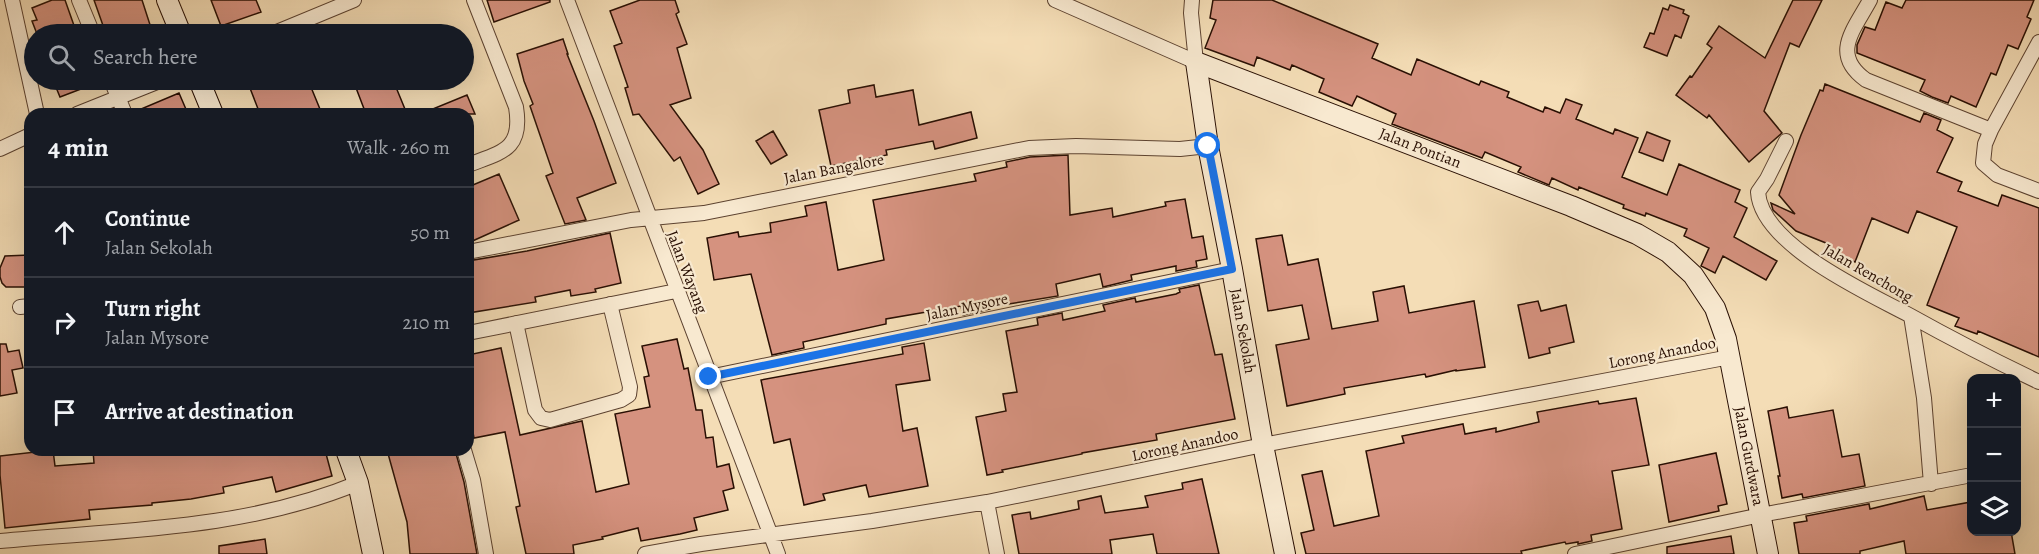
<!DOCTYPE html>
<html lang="en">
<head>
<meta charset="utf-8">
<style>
  :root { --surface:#171b24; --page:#20242c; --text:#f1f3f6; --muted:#9ea1a6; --line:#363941 }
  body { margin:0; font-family:Alegreya,serif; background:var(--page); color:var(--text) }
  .controls { position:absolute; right:18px; bottom:18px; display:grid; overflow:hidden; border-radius:12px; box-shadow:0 6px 24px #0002 }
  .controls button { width:54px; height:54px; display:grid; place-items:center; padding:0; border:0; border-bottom:2px solid var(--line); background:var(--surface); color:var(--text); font:30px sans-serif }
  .stop { position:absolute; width:18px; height:18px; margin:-14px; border:4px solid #1a73e8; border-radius:50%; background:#fff }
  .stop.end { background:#1a73e8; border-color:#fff; box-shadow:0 2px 6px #0008 }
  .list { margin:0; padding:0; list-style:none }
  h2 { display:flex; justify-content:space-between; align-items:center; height:78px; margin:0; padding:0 24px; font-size:26px }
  h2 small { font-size:20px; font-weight:400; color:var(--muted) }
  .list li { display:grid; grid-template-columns:39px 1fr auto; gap:18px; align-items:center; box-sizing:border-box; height:90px; padding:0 24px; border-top:2px solid var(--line) }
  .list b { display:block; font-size:22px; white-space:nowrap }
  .list p { margin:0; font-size:20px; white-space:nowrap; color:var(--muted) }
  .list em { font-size:20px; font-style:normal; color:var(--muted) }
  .icon { flex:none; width:33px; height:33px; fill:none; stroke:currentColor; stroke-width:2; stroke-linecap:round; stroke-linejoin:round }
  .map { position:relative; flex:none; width:2039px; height:554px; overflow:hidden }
  .search { position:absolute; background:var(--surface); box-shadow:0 6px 24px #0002; left:24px; top:24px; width:450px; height:66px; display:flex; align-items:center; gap:15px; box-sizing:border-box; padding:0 21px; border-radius:33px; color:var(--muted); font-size:22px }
  .panel { position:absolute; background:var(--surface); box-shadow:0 6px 24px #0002; left:24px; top:108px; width:450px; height:348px; border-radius:18px }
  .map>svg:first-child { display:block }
  .building { fill:#d5927f; stroke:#290f03; stroke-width:1.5 }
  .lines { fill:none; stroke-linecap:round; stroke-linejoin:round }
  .street-casing { stroke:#5c4230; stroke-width:16 }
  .secondary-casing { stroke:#290f03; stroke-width:22 }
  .street { stroke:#f8e9d0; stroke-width:14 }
  .secondary { stroke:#f8e9d0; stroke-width:20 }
  .route { stroke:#1a73e8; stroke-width:8 }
  .labels { text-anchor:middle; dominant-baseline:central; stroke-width:4.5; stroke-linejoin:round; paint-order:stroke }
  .street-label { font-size:16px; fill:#290f03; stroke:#f8e9d0 }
</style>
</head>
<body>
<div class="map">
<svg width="2039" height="554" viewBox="0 0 2039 554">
  <rect width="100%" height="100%" fill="#f4ddb6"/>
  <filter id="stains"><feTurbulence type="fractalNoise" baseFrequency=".00333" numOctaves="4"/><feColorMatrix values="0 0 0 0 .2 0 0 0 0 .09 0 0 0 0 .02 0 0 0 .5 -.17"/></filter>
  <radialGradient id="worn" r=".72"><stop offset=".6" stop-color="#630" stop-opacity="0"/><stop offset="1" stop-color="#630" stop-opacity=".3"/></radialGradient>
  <path class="building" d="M52,0H65L77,34H37L32,21L37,20L32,8Z
    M94,0H142L153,34H106Z
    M211,0H256L261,12L221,26Z
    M487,0H550V2L494,22Z
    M640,0H675L679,12L676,14L687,44L677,48L691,98L670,105L703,150L719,184L698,194L680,157L674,161L639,114L633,115L625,88L628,87L614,46L622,43L610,11Z
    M1213,0H1272L1378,44L1372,58L1411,75L1417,59L1479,85L1481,81L1509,92L1507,97L1543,112L1545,107L1560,113L1566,99L1582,105L1576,119L1613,134L1615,129L1638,138L1622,177L1667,195L1679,164L1740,190L1735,202L1747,208L1734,237L1777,261L1766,280L1723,256L1715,273L1701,266L1709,248L1684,236L1687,229L1646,213L1645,216L1623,208L1624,205L1579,187L1578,190L1552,178L1549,185L1518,172L1521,167L1485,152L1482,158L1392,124L1396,114L1357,96L1352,106L1319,92L1324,79L1292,65L1290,70L1257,57L1254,66L1205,48L1216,20L1210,18Z
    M1793,0H1822L1799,47L1790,43L1764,111L1782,133L1749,162L1709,115L1707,118L1676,95L1690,76L1692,77L1712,48L1707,44L1719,26L1765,58Z
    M1906,0H2034L2027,17L2031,19L2018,49L2008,45L1996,75L1991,73L1976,107L1951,96L1948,103L1932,97L1920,91L1925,80L1857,53V45L1865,27L1875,30L1886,2L1902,8Z
    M1670,5L1684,10L1683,13L1689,16L1681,38L1675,35L1667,56L1644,47L1650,33L1654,34L1663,8L1668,10Z
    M563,39L568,54H567L594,121L616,183L577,198L586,220L565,224L546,176L553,173L530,106L533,104L524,81L517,54Z
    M53,80H102V81L60,97Z
    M257,80H308L322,114H260L248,83Z
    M353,80H393L407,114H366Z
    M1825,84L1920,122L1924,113L1941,120L1937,130L1953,138L1937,172L1962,182L1958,191L1998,206L2002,195L2039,208V357L1978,331L1977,334L1955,326L1959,318L1927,305L1957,227L1917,211L1908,233L1872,218L1855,262L1829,251L1831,245L1796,231L1773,210L1771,203L1795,214L1779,195L1801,135L1820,90L1823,91Z
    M874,85L876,97L913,90L919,125L971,112L977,138L935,149L933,141L886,150L887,155L831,166L819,110L850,103L848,90Z
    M179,93L188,114H134V112Z
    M467,95L475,114H423V113Z
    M773,131L787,155L771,164L756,141Z
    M1647,132L1670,141L1663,161L1639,152Z
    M1068,155L1070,215L1112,208L1113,217L1166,206L1165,202L1185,199L1192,238L1203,236L1207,259L1196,261L1197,267L1176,271V266L1131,275L1132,280L1103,287L1100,274L1056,284L1058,296L990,307V309L963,315L961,306L886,319V324L803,342L804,348L772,355L751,274L714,280L707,238L738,232L739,237L771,232L770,223L807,216L805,206L826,202L838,270L884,260L873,200L976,181L974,174L1007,167L1006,162L1030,157Z
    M499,174L519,220L468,243V187Z
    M610,233L621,283L595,289L596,292L571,296L570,290L535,297L536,302L468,313V261L527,251Z
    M1282,235L1288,265L1318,259L1332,329L1378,321L1373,292L1404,286L1409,313L1474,301L1485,367L1456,371V370L1426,377L1425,374L1344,388L1345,394L1287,406L1276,345L1309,339L1302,305L1268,311L1256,239Z
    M30,255V287H6L2,283L0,277V268L5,256Z
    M1199,285L1215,355L1222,354L1235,419L1156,434L1157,440L1082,453V454L1002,470L1003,472L987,475L976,417L1006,411L1003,394L1017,392L1006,331L1038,325L1037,318L1062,313L1063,320L1105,311L1103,305L1135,298L1136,302L1176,294L1180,292L1179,289Z
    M1538,301L1541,311L1566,305L1574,342L1549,348L1550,353L1529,358L1518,305Z
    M677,339L684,369L688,368L696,410H702L706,438L713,437L717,467L729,464L734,488L723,491L728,510L694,518L697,530L680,534L641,541L638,528L602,537L603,539L573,545L574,554H526L516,507L520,506L505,432L474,438L469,412H471L468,398V355L501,348L520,435L582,421L596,492L629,484L615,414L650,407L644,377L649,376L642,346Z
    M924,343L930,380L896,385L903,431L917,428L928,486L869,497L866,485L823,494L825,500L804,505L790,439L774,443L761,380L903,354L902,347Z
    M0,344H6L8,352L19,350L23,368L12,370L17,393L0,396Z
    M1636,398L1649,465L1612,471L1622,529L1591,535L1592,541L1578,544V542L1566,544L1565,542L1521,551L1522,554H1306L1301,533L1314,530L1302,475L1322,471L1334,526L1379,516L1366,451L1404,443L1402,436L1463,424L1465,434L1496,428V432L1539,422L1537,412L1598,401L1599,404Z
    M1787,407L1789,418L1833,410L1842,457L1859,454L1865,486L1803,498L1802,494L1782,498L1778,476H1780L1768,411Z
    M53,450L55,466L94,463L93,450H325L332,476L276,492L272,477L223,487L224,493L191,499L152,503V505L89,510L90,519L5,528L0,475V456Z
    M387,450H455L464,482L477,554H410L407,522Z
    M1716,453L1727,504L1718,506L1719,511L1669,522L1659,465Z
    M1202,479L1219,554H1157L1153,534L1110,540L1112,554H1019L1012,515L1030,512L1031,519L1079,509L1078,501L1101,496L1105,513L1148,507L1145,496L1183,489L1182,483Z
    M1924,496L1927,510L1971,502V531H2011L2015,554H1906L1904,541L1860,551V554H1799L1794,523L1807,521L1806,516L1869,504L1870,509Z
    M1731,536L1734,554H1667V547Z
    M265,539L267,554H219V546Z"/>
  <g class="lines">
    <defs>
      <path id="street" d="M12,0L37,114
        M79,0L93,34
        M567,0L778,554
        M1055,0L1196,62L1191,13L1192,0
        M1870,0C1854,30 1830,54 1866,80L1991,130L2039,42
        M272,34L354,0
        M111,80L125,114
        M77,114L162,80
        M1991,130L1985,144L1983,163L1997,175L2039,191
        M1786,141L1767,179L1758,192C1761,245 1868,293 1909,315C1952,339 1995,361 2039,382
        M0,149L30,135
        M468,165C502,152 523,150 516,107L474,0
        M468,252L631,220L704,213L1029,148L1076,146L1180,149L1208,146
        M20,307L30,306
        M1911,316L1924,398L1931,484
        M516,323L535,410L541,418L550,420L621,400L629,395L630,387L610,304
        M468,333L676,291
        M709,377L1232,269
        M464,450L473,480L486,554
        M987,502L997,554
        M0,541C120,530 245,530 358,483
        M645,554L701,544L872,521L987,502L1263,445L1730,357
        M1575,554L1761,515L1972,475"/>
      <g id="secondary">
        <path d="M167,0L181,34"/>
        <path id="s1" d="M1196,62L1571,206L1637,234L1668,252L1693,275L1715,308L1726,339L1768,554"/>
        <path id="s2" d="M1196,62L1208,146L1232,269L1263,445L1285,554"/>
        <path d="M199,80L213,114"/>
        <path d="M346,450L358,483L373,554"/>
      </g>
    </defs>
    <use href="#street" class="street-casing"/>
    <use href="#secondary" class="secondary-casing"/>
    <use href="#street" class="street"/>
    <use href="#secondary" class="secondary"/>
  </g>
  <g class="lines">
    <path class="route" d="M709,377L1232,269L1208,146"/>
  </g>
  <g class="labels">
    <g class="street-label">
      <text stroke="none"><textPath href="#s1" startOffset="240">Jalan Pontian</textPath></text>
      <text transform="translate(834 169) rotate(-11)">Jalan Bangalore</text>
      <text transform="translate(687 272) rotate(69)">Jalan Wayang</text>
      <text transform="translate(1868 273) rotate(30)">Jalan Renchong</text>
      <text transform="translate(967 307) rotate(-12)">Jalan Mysore</text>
      <text stroke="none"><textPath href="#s2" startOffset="273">Jalan Sekolah</textPath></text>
      <text transform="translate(1662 353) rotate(-11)">Lorong Anandoo</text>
      <text transform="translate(1185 445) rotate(-12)">Lorong Anandoo</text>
      <text stroke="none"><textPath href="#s1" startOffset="735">Jalan Gurdwara</textPath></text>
    </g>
  </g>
  <rect width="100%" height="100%" filter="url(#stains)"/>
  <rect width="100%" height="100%" fill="url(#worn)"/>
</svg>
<div class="controls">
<button>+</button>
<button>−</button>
<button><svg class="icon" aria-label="layers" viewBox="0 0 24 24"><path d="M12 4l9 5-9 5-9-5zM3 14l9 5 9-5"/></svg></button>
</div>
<div class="stop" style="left:1208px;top:146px"></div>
<div class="stop end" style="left:709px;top:377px"></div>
<div class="search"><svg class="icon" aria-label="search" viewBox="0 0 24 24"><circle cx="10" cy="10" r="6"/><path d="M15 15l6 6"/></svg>Search here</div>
<section class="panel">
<h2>4 min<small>Walk · 260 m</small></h2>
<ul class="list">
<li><svg class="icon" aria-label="ahead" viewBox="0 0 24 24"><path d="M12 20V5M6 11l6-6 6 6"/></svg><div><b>Continue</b><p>Jalan Sekolah</p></div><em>50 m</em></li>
<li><svg class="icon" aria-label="right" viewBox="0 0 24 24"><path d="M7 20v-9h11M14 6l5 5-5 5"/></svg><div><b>Turn right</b><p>Jalan Mysore</p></div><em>210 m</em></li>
<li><svg class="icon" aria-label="arrive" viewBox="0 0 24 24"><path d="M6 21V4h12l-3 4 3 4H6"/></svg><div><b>Arrive at destination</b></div></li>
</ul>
</section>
</div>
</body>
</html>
